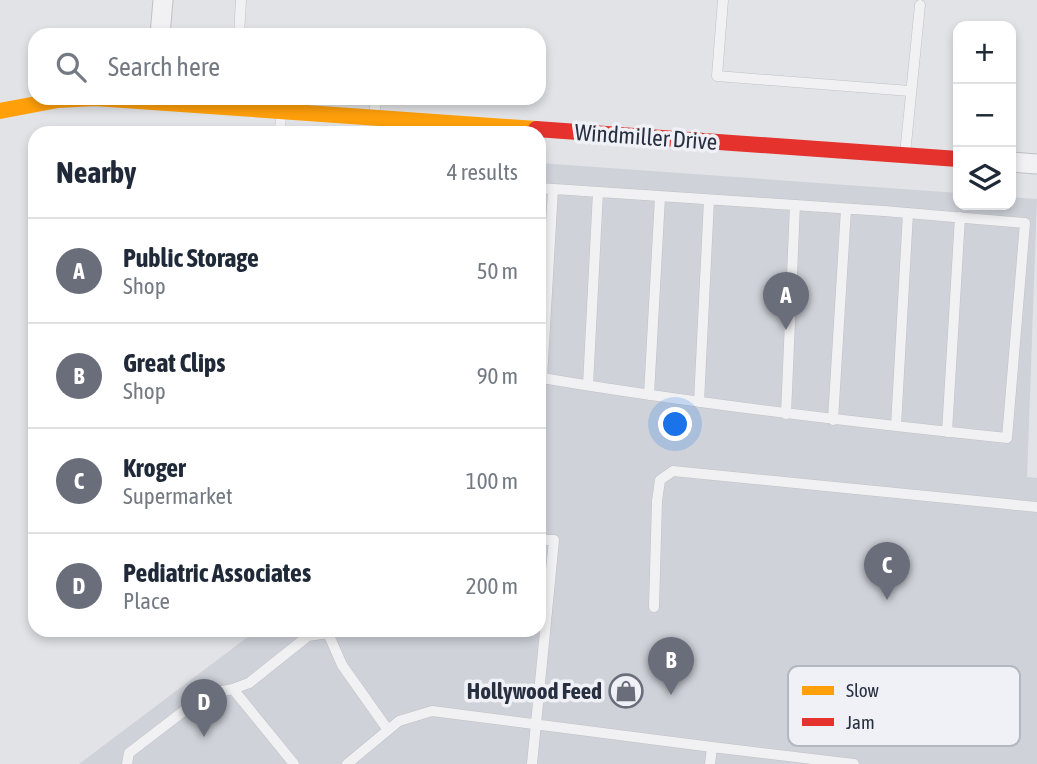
<!DOCTYPE html>
<html lang="en">
<head>
<meta charset="utf-8">
<style>
  :root { --surface:#fff; --page:#f6f6f7; --text:#1f2937; --muted:#747a83; --line:#e0e1e3; --accent:#696e7a }
  body { margin:0; font-family:"Asap Condensed",sans-serif; background:var(--page); color:var(--text) }
  .controls { position:absolute; right:21px; top:21px; display:grid; overflow:hidden; border-radius:14px; box-shadow:0 4px 10px #0003 }
  .controls button { width:63px; height:63px; display:grid; place-items:center; padding:0; border:0; border-bottom:2px solid var(--line); background:var(--surface); color:var(--text); font:35px sans-serif }
  .you { position:absolute; left:676px; top:425px; width:24px; height:24px; margin:-18px; border:5px solid #fff; border-radius:50%; background:#1a73e8; box-shadow:0 0 0 10px #1a73e833 }
  .badge { display:grid; place-items:center; width:46px; height:46px; border-radius:50%; background:var(--accent); color:#fff; font-size:23px; font-weight:700 }
  .pin { position:absolute; translate:-50% -58px; filter:drop-shadow(0 2px 4px #0008) }
  .pin::after { content:''; position:absolute; top:37px; width:24px; height:21px; background:inherit; clip-path:polygon(0 0,100% 0,50% 100%) }
  .list { margin:0; padding:0; list-style:none }
  h2 { display:flex; justify-content:space-between; align-items:center; height:91px; margin:0; padding:0 28px; font-size:30px }
  h2 small { font-size:23px; font-weight:400; color:var(--muted) }
  .list li { display:grid; grid-template-columns:46px 1fr auto; gap:21px; align-items:center; box-sizing:border-box; height:105px; padding:0 28px; border-top:2px solid var(--line) }
  .list b { display:block; font-size:26px; white-space:nowrap }
  .list p { margin:0; font-size:23px; white-space:nowrap; color:var(--muted) }
  .list em { font-size:23px; font-style:normal; color:var(--muted) }
  .icon { flex:none; width:38px; height:38px; fill:none; stroke:currentColor; stroke-width:2; stroke-linecap:round; stroke-linejoin:round }
  .map { position:relative; flex:none; width:1037px; height:764px; overflow:hidden }
  .search { position:absolute; background:var(--surface); box-shadow:0 4px 10px #0003; left:28px; top:28px; width:518px; height:77px; display:flex; align-items:center; gap:18px; box-sizing:border-box; padding:0 24px; border-radius:21px; color:var(--muted); font-size:26px }
  .panel { position:absolute; background:var(--surface); box-shadow:0 4px 10px #0003; left:28px; top:126px; width:518px; height:511px; border-radius:21px }
  .map>svg:first-child { display:block }
  .built { fill:#cfd2d9 }
  .lines { fill:none; stroke-linecap:round; stroke-linejoin:round }
  .lane-casing { stroke:#bfc1c4; stroke-width:11 }
  .street-casing { stroke:#bfc1c4; stroke-width:21 }
  .lane { stroke:#f1f1f3; stroke-width:10 }
  .street { stroke:#f1f1f3; stroke-width:19 }
  .slow { stroke:#ff9f0a; stroke-width:16 }
  .jam { stroke:#e5322d; stroke-width:16 }
  .labels { text-anchor:middle; dominant-baseline:central; stroke-width:7; stroke-linejoin:round; paint-order:stroke }
  .street-label { font-size:23px; fill:#282f40; stroke:#eff1f6 }
  .poi-label { font-size:23px; font-weight:bold; fill:#282f40; stroke:#eff1f6; text-anchor:end }
  .key { fill:#eff1f6; stroke:#b3b7bf; stroke-width:2 }
  .key-label { font-size:19px; fill:#282f40 }
</style>
</head>
<body>
<div class="map">
<svg width="1037" height="764" viewBox="0 0 1037 764">
  <rect width="100%" height="100%" fill="#e1e3e6"/>
  <path class="built" d="M539,163L958,193V205H1011V197L1037,199L1027,477L1037,478V764H79L257,630H539Z"/>
  <g class="lines">
    <defs>
      <path id="lane" d="M723,0L717,76L910,91
        M239,35L241,0
        M374,117L376,98
        M280,133L281,113
        M905,154L920,5
        M539,188L884,211L1025,223L1007,438C851,422 696,404 542,378L553,189
        M588,385L598,192
        M649,395L660,197
        M699,402L709,200
        M786,414L795,205
        M833,420L846,209
        M896,426L908,213
        M947,432L960,217
        M654,607L657,501L660,480L673,471L1037,507
        M329,630L328,633L342,665L388,730
        M233,689L294,764
        M127,764L129,753L206,694L233,689L249,683L308,636L328,633
        M347,764L399,721L432,711L712,747
        M532,764L554,540H539
        M710,764L712,747L854,764"/>
      <path id="street" d="M160,35L163,0
        M1011,162L1037,164"/>
    </defs>
    <use href="#lane" class="lane-casing"/>
    <use href="#street" class="street-casing"/>
    <use href="#lane" class="lane"/>
    <use href="#street" class="street"/>
    <path class="slow" d="M0,111L58,100L95,98L536,129"/>
    <path class="jam" d="M536,129L958,159"/>
  </g>
  <defs>
    <symbol id="shop-ring" viewBox="-11 -11 22 22"><circle r="9.5" fill="#eff1f6" stroke="#696e7a" stroke-width="1.5"/><path d="M-5-2.5h2.3a2.7 3.5 0 0 1 5.4 0H5L5.5 6h-11ZM-1.5-2.5h3a1.5 2.3 0 0 0-3 0Z" fill="#696e7a"/></symbol>
  </defs>
  <g fill-rule="evenodd">
    <use href="#shop-ring" x="607" y="672" width="38" height="38"/>
  </g>
  <g class="labels">
    <g class="street-label">
      <text transform="translate(646 137) rotate(4)">Windmiller Drive</text>
    </g>
    <g class="poi-label">
      <text x="602" y="691">Hollywood Feed</text>
    </g>
  </g>
  <rect x="788" y="666" width="232" height="80" rx="10" class="key"/>
  <rect x="802" y="686" width="32" height="9" fill="#ff9f0a"/>
  <rect x="802" y="718" width="32" height="8" fill="#e5322d"/>
  <g class="key-label">
    <text x="846" y="697">Slow</text>
    <text x="846" y="729">Jam</text>
  </g>
</svg>
<div class="controls">
<button>+</button>
<button>−</button>
<button><svg class="icon" aria-label="layers" viewBox="0 0 24 24"><path d="M12 4l9 5-9 5-9-5zM3 14l9 5 9-5"/></svg></button>
</div>
<div class="you"></div>
<div class="pin badge" style="left:786px;top:330px">A</div>
<div class="pin badge" style="left:671px;top:695px">B</div>
<div class="pin badge" style="left:887px;top:600px">C</div>
<div class="pin badge" style="left:204px;top:737px">D</div>
<div class="search"><svg class="icon" aria-label="search" viewBox="0 0 24 24"><circle cx="10" cy="10" r="6"/><path d="M15 15l6 6"/></svg>Search here</div>
<section class="panel">
<h2>Nearby<small>4 results</small></h2>
<ul class="list">
<li><span class="badge">A</span><div><b>Public Storage</b><p>Shop</p></div><em>50 m</em></li>
<li><span class="badge">B</span><div><b>Great Clips</b><p>Shop</p></div><em>90 m</em></li>
<li><span class="badge">C</span><div><b>Kroger</b><p>Supermarket</p></div><em>100 m</em></li>
<li><span class="badge">D</span><div><b>Pediatric Associates</b><p>Place</p></div><em>200 m</em></li>
</ul>
</section>
</div>
</body>
</html>
